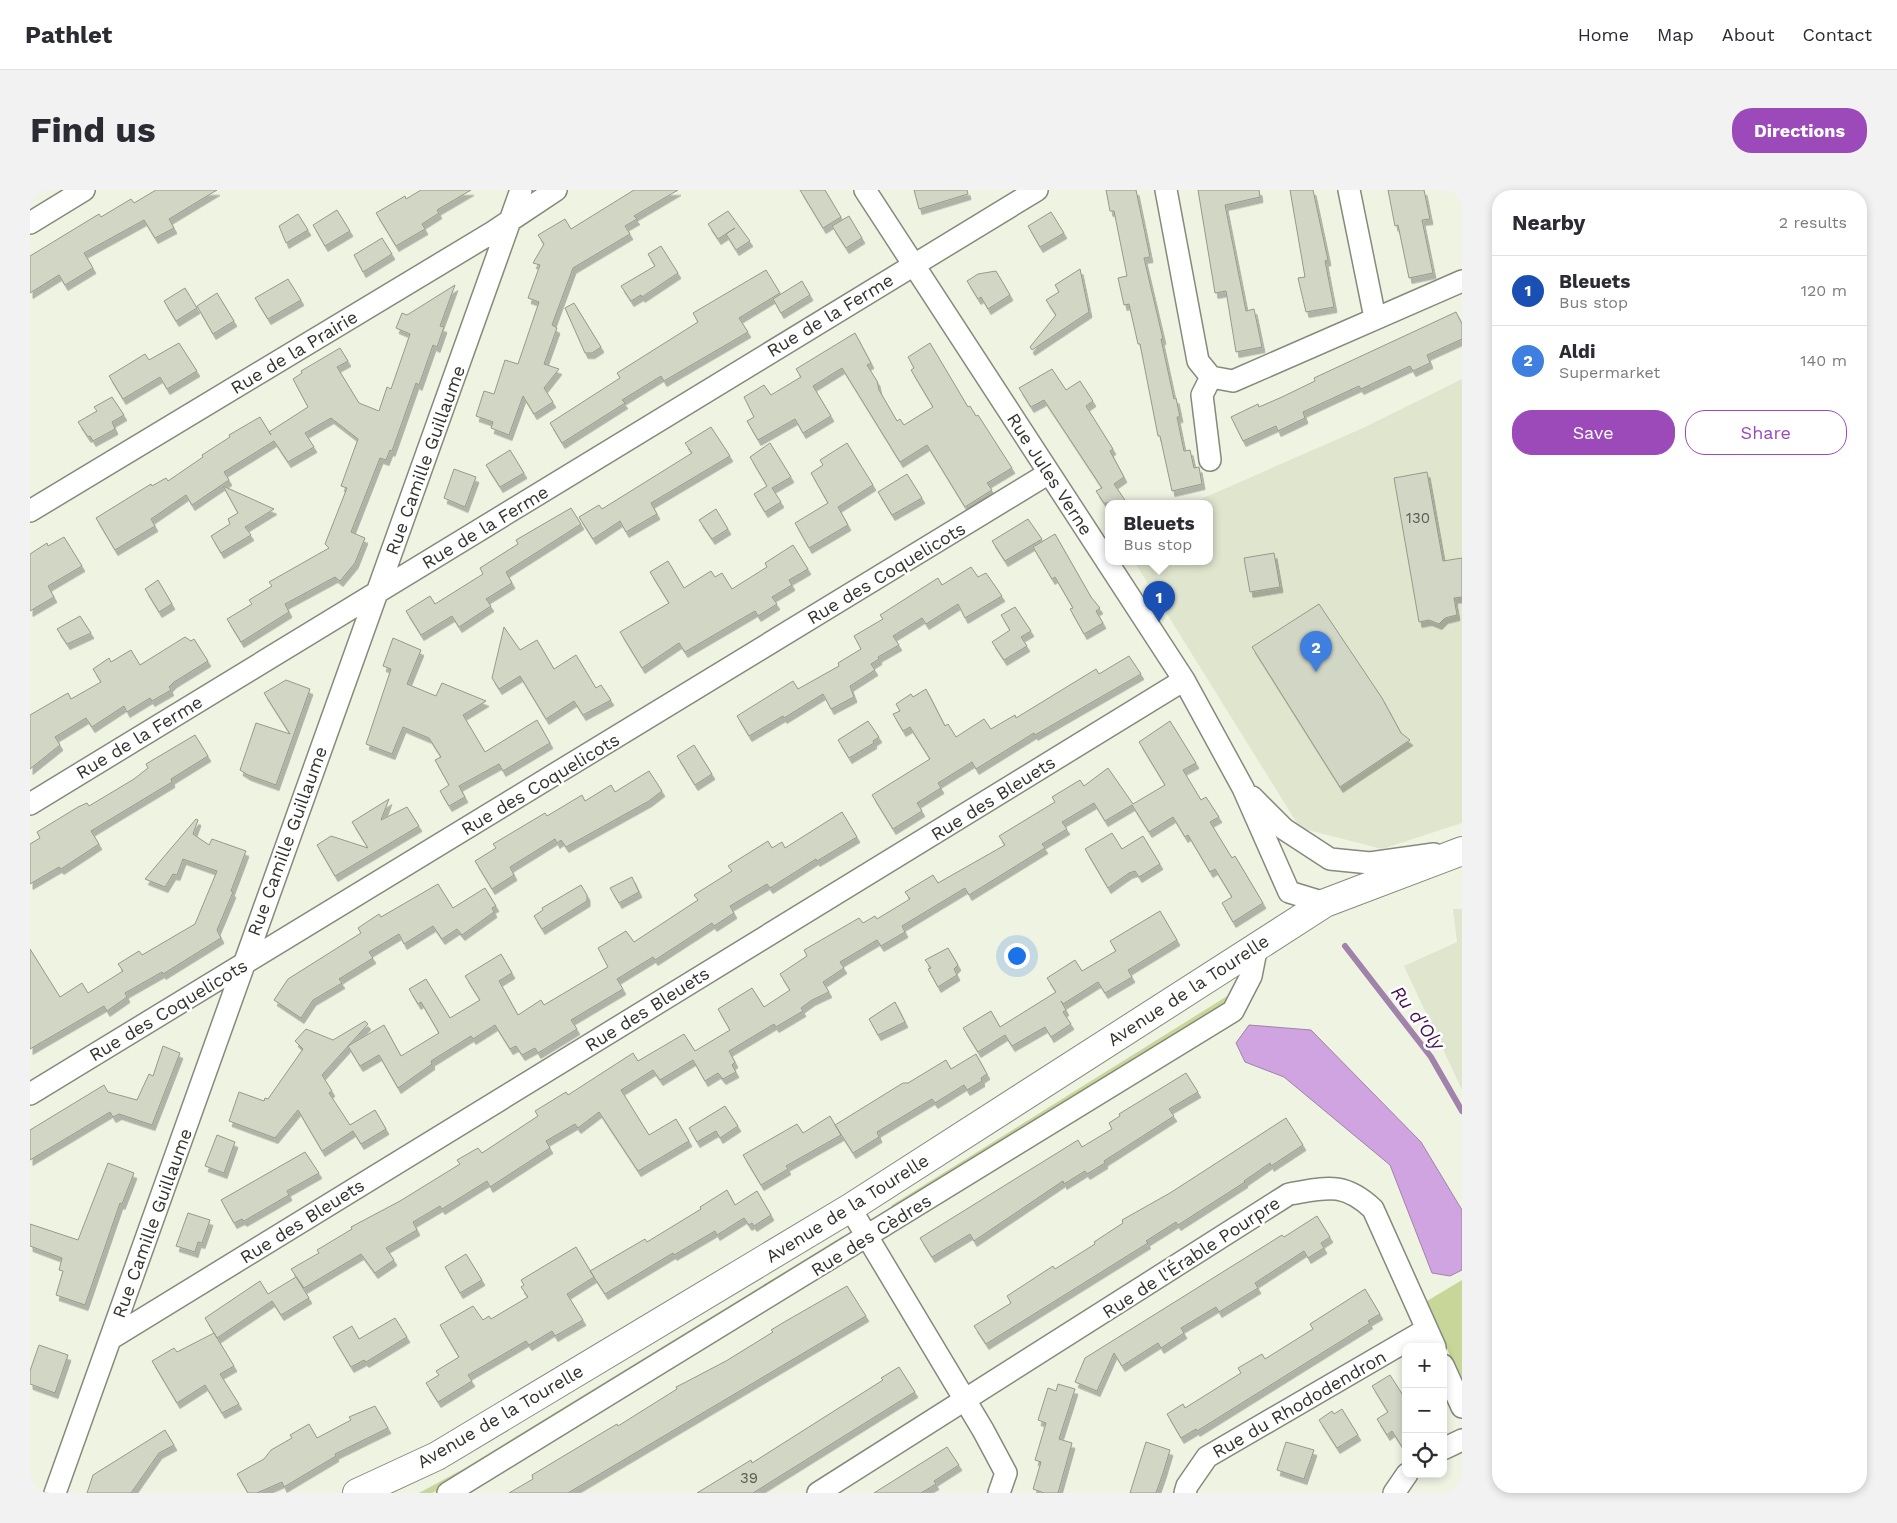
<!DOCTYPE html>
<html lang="en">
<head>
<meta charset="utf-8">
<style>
  :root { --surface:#fff; --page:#f2f2f3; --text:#2b2b33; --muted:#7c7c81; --line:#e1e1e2; --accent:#9c4aba }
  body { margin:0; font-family:"Work Sans",sans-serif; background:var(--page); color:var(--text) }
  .controls { position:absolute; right:15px; bottom:15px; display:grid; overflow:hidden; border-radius:10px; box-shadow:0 2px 8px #0003 }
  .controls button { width:45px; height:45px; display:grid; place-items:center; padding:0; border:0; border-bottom:1px solid var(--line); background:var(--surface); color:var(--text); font:25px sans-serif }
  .you { position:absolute; left:986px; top:765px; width:18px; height:18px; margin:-12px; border:4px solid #fff; border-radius:50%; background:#1a73e8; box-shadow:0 0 0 8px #1a73e833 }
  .badge { display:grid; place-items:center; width:32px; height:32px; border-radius:50%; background:var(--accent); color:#fff; font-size:16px; font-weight:700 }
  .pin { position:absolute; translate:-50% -41px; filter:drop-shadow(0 1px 2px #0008) }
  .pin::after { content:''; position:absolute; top:26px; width:18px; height:15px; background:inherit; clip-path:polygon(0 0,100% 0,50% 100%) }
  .popup { position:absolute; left:1075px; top:310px; width:108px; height:65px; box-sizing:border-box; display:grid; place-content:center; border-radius:10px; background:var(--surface); filter:drop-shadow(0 1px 4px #0005); font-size:16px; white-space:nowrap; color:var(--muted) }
  .popup b { font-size:19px; color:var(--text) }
  .popup::after { content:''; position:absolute; left:50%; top:100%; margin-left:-10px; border:10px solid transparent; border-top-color:var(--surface) }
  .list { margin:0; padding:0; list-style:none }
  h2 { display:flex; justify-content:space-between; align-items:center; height:65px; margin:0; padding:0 20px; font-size:21px }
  h2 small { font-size:16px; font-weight:400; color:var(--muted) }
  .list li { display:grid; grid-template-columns:32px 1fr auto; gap:15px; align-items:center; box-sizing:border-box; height:70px; padding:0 20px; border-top:1px solid var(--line) }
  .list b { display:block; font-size:19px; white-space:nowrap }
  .list p { margin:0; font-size:16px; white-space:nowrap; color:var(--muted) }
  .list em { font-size:16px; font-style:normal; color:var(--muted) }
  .actions { display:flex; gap:10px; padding:15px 20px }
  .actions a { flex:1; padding:11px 0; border:1px solid var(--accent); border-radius:20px; text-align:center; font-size:18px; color:var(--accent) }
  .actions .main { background:var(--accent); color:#fff }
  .icon { flex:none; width:28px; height:28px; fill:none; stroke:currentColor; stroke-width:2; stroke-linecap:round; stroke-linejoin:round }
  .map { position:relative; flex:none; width:1432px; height:1303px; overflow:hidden; border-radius:20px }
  header { display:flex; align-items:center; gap:30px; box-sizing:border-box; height:70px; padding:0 25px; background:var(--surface); border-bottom:1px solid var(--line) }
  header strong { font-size:24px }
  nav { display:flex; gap:28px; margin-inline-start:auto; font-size:18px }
  .intro { display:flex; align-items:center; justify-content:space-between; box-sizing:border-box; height:120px; padding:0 30px }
  h1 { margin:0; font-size:35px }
  .button { padding:12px 22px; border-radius:20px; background:var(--accent); color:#fff; font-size:18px; font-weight:700 }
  main { display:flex; gap:30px; padding:0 30px }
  aside { flex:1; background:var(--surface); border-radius:20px; box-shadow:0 2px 8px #0003 }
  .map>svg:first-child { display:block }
  .built { fill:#e0e6ce }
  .green { fill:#c8d699 }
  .water { fill:#cfa4e1; stroke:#a082ab }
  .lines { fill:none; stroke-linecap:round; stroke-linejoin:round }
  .stream { stroke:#a082ab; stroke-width:6 }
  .building { fill:#d2d6c5; stroke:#969a8a; filter:url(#shadow) }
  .minor-casing { stroke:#868a7b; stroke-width:24 }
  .secondary-casing { stroke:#868a7b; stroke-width:30 }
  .minor { stroke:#fff; stroke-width:21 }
  .secondary { stroke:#fff; stroke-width:28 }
  .labels { text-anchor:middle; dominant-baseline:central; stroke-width:5; stroke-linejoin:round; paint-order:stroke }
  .number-label { font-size:15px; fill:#595c52 }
  .street-label { font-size:18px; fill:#31332c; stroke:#fff }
  .water-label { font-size:19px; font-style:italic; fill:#461058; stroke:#fff }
</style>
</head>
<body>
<header>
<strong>Pathlet</strong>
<nav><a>Home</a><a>Map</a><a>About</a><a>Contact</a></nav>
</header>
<div class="intro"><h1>Find us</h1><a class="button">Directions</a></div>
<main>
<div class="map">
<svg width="1432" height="1303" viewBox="0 0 1432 1303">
  <defs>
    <filter id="shadow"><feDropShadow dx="3" dy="5.5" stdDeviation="0" flood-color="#0004"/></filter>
  </defs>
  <rect width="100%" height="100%" fill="#eff3e2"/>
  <path class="built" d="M1432,189V633L1352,659L1270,638L1104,371H1179V313H1162L1333,238Z
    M1423,719H1432V900L1374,776L1427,752Z"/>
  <path class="green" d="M1207,800L1200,813L861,1021L862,1015Z
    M813,1046L815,1049L410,1299L402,1303H389L435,1278Z
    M1432,1090V1194L1397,1111Z"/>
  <path class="water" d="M1219,835L1281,840L1391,952L1432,1020V1080L1420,1086L1402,1083L1360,975L1254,887L1215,872L1206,853Z"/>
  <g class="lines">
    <path class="stream" d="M1315,756L1401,867L1432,921"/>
  </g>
  <path class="building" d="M126,0H187L139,29L144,38L125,48L114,30L54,63L63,78L35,95L29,85L0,103V66L69,24L71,27L101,9L104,13Z
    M391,0H441L407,20L409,23L392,34L395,39L366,56L346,23L375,6L376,9Z
    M604,0H648L604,26L607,29L595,36L600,44L543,78L522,135L527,138L514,174L529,179L514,198L523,212L504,224L493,206L479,245L461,238L463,232L446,226L454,201L464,204L475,170L488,174L509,112L498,108L510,75L503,73L514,54L508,45L535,29L541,39Z
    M770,0H795L811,27L793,38Z
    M884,0H937L938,4L889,19Z
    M1076,0H1106L1120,67L1114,68L1133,149H1131L1144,209L1146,208L1150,227H1147L1154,261L1160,260L1164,278L1169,277L1172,294L1142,301L1130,246H1128L1110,154H1108L1099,114L1094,115L1088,88L1097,86L1084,21H1080Z
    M1168,0H1229L1230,7L1195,15L1216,121L1224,119L1232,157L1206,162L1196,101L1185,103Z
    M1260,0H1283L1298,70L1295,71L1304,117L1276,122L1268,88L1275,87Z
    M1358,0H1394L1400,29L1392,30L1403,83L1379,88L1368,35L1365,36Z
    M307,20L320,41L295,56L283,35Z
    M698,21L720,51L706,60L696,44L705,38L688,49L678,34Z
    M1021,22L1034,43L1010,57L998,36Z
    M268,24L278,40L256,53L249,36Z
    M819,26L832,48L816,58L802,36Z
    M352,48L362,64L333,82L324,65Z
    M631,56L648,83L612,107L611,105L601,111L591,96L625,76L618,64Z
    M1050,79L1059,122L1002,160L1000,157L1026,125L1016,110L1029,102L1025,95Z
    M736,80L750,103L709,128L718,142L634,191L631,186L592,210L595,213L532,253L520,233L590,188L587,183L668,132L663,123Z
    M966,81L980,105L958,119L951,107L948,109L937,91L948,84Z
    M258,89L271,110L238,129L225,108Z
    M772,91L780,105L751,123L743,109Z
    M425,95L410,136L414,137L407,157L403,155L389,195L386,193L362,261L360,260L356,270L350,268L321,342L335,348L325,373L310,391L305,387L255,414L259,422L211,452L197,429L222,414L219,410L242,396L239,392L299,358L295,354L317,298L311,296L328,249L301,228L275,243L284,257L258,272L244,251L194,282L199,290L162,315L156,305L121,329L125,336L85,360L66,328L121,294L122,296L136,288L138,291L173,267L172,265L200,247L199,245L230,227L241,245L239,242L278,217L263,189L272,183L271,181L310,158L318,171L307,177L329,213L349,221L357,197L361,199L380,144L366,138L372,123L377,125Z
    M155,98L167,118L146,131L134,111Z
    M187,103L204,131L183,144L167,116Z
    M544,113L571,157L562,163H555L535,118Z
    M1426,122L1432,134V149L1397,165L1400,173L1383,181L1380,176L1331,199L1329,196L1273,222L1275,228L1248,241L1246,236L1213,251L1201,227L1228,214L1229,217L1252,207L1285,191L1284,188Z
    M825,143L841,173L837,175L847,191L849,200L867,231L870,229L874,235L903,217L881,180L884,178L878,167L900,153L938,217L940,216L946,226L948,225L982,278L957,293L962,300L935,317L897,255L870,272L812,178L783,196L801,226L773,243L765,229L728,250L717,231L724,227L714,207L734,195L741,205L771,187L766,179Z
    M149,153L167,181L137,199L130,187L93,209L79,186L115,164L119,170Z
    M1022,179L1036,200L1050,191L1063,211L1056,216L1083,259L1080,261L1094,287L1084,294L1097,313H1074L1066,301L1072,298L1014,210L1001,217L989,198Z
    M82,207L94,225L82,232L85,239L63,251L60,246L58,247L48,232L67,221L64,217Z
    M681,237L700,266L621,313L627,324L596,342L590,331L563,349L549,327L569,315L572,319L662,263L655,253Z
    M740,253L761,287L742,298L751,312L735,322L724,304L737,296L720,267Z
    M817,253L843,295L808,317L818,335L779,358L765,333L798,313L781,283L793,275L790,270Z
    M480,260L494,283L470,297L456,275Z
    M424,279L446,287L435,317L414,308Z
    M1397,282L1413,371L1432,368V407L1424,408L1427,425L1415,428L1409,434L1399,430L1389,432L1364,288Z
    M877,284L892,308L862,325L848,302Z
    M193,296L244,319L215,337L221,345L191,363L181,346L200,334L198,329L208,323Z
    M541,318L551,334L476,382L482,393L456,409L461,416L429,437L422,426L391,445L376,421L400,406L405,414L453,384L450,378L488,354L486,350Z
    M686,319L698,339L682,349L669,330Z
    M998,329L1012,349L975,371L962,351Z
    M1025,344L1061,407L1070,418L1066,421L1073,433L1054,444L1040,419L1043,418L1025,387L1022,389L1003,357Z
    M34,347L52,376L18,396L24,407L0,421V364L17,353L18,356Z
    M763,355L778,379L759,390L762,395L742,407L747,414L728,426L725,421L655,462L649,453L612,478L590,442L639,413L620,382L638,371L654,398L681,381L685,387L692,383L702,399L737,377L735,373Z
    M1244,363L1250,397L1220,402L1214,368Z
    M941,377L948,387L956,383L972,406L935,428L928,414L896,434L892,428L863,446L869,455L848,467L849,469L841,474L845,480L820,496L824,507L801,519L793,504L754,528L753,526L719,546L707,526L763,491L768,499L809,476L808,473L831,459L824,446L853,429L850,425L908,388L912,395Z
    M128,390L142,414L129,422L115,399Z
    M1289,414L1352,508L1371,543L1380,550L1310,597L1222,457Z
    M985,417L1001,441L991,447L997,456L974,470L962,452L980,440L971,425Z
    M50,426L61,443L37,454L27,439Z
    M474,437L490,460L507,450L524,479L546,465L566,498L571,495L581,510L553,525L544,511L516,529L490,486L469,499L462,488Z
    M155,447L161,451L164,449L178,471L144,492L139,497L141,500L122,511L120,508L97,522L94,516L62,537L56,528L25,547L30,555L0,579V525L38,503L41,509L71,492L63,479L79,468L81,472L101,460L110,475Z
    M363,448L391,460L377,494L406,506L412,493L456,511L433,525L455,562L507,530L520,553L473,581L469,574L429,596L435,607L419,616L410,601L419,595L405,570L411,567L399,548L373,537L362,564L336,554L361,479L353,476Z
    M1099,466L1111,484L1005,545L1004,543L946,579L942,572L908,593L911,598L887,613L892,621L863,639L842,605L900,569L880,537L873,541L863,524L870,521L866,514L881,504L883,507L896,499L915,536L918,534L926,547L954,529L961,539L985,525L986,528L1066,479L1069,484Z
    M256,490L280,499L246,595L218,585L210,580L226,533L260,544L234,503Z
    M838,531L849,547L843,551L844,553L819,568L808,550Z
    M1140,531L1166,573L1153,580L1171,610L1176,607L1189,627L1180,632L1202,668L1205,666L1233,713L1203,732L1192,713L1202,707L1185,679L1180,682L1158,645L1155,647L1143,627L1119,642L1102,615L1075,631L1064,613L1032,632L1037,639L1012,654L1015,658L939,705L935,698L872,736L875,742L851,756L847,750L810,772L814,778L793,792L799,802L782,810L771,818L773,821L746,837L744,834L699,861L705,872L702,875L706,882L693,889L688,883L675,891L663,870L630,890L623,880L591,900L619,945L646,929L659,951L608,981L569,922L548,938L545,934L516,951L520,958L460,997L457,991L412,1019L410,1016L383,1032L387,1040L356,1058L364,1070L345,1083L331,1064L274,1098L261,1079L289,1063L287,1060L322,1039L321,1037L370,1011L430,974L427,970L448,958L452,963L508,926L505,921L536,902L538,905L603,863L608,871L654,844L665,861L700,840L688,819L722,798L734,817L760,800L750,784L777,766L774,760L829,728L833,733L845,726L847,729L880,709L875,702L903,685L908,693L975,655L969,646L1025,612L1022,607L1050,590L1054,596L1078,578L1103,614L1135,595L1109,552Z
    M165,545L178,566L141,589L142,592L61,641L69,654L31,679L29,677L0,694V654L10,648L7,642L48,617L57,613L59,616L104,589L118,578L116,574Z
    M664,555L682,584L665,595L647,566Z
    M619,581L632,601L619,611L536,657L531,650L527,653L525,649L480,677L484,685L462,699L445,671L466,658L463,654L515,623L517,626L552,605L555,611L581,595L585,602Z
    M359,609L351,630L377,617L389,636L305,686L287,655L301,646L338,658L322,632Z
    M812,622L827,647L787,671L786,669L740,698L737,694L700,716L704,723L684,736L682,733L625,770L623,767L587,789L593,799L541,830L547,839L508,863L505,858L492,865L486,856L480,859L465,835L443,849L441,846L401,871L402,874L368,898L349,865L330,876L318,856L354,835L371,866L409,843L391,812L388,814L379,799L396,789L420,828L450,810L435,786L471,764L482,783L469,791L488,825L511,810L514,815L578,777L568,758L596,741L604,752L668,710L664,705L702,681L698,676L738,651L742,658L752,652L755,658Z
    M166,629L168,630L163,644L179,655L182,649L216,661L201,701L203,702L187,740L191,748L133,784L132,782L95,803L97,807L77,821L74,816L0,859V759L30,807L52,793L58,803L93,781L88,774L109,761L112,765L165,734L187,681L153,669L147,685L143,684L135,697L115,689Z
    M1082,643L1092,659L1113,646L1130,674L1109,687L1105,681L1099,683L1078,698L1055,659Z
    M602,687L609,702L589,713L580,698Z
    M408,694L423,718L455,698L466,716L462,718L464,722L432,745L427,739L412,749L403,736L374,754L369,744L339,762L343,768L309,789L312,793L283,810L271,828L244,810L258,789L331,743L328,738L349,724L351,727Z
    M551,695L557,705V711L512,739L504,726L513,720L512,718Z
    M1130,721L1147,750L1098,780L1102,787L1075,803L1068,792L1033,814L1031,811L1036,820L1033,822L1041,834L1021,847L1015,837L982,856L975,845L948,862L933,838L961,821L970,837L1026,802L1017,788L1045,770L1052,781L1086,761L1080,751Z
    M918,758L928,775L924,779L927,785L908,797L898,779L901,778L895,770Z
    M865,812L875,832L848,845L839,829Z
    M335,831L338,834L292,885L302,901L299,903L320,935L345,920L356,939L331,954L323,941L292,961L268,920L245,948L199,931L209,902L234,911L235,908L238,909L273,859L265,851L276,839L303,850Z
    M133,856L150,863L122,935L89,924L83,927L80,922L0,970V940L74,895L78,902L107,910L119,884L123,886Z
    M946,864L957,884L951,888L952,891L937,900L934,895L905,913L902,909L847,942L849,947L823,963L805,935L873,893H878L916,870L921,879Z
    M1156,883L1168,902L1139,919L1144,926L1074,971L1075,973L1057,984L1055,981L1034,994L1033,991L944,1051L940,1044L902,1067L890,1048L1048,950L1052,957L1082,939L1079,933L1090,926L1089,924Z
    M695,916L708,936L690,948L686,941L667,952L659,938Z
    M800,926L811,945L756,976L758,979L731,995L713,965L767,934L773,943Z
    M1256,928L1273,955L1241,976L1240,973L1214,991L1215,992L1148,1035L1146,1032L1116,1051L1118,1053L956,1154L944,1136L981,1113L977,1106L1023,1076L1025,1079L1065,1054L1064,1052L1093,1033L1092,1030L1140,1003Z
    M187,945L205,952L194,983L175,976Z
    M275,962L289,983L257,1001L259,1005L214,1031L212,1029L204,1033L191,1010Z
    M78,973L104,983L92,1014L90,1013L55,1115L26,1105L33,1081L29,1080L32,1068L0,1056V1034L48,1050Z
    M697,1000L705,1015L727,1001L741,1025L724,1036L722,1033L719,1035L714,1028L687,1045L685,1041L644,1065L643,1063L575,1104L560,1081L615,1049L617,1052L671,1019L670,1017Z
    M158,1023L180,1030L172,1053L168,1052L165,1062L146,1056Z
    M1287,1026L1300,1047L1291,1053L1294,1058L1278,1068L1274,1061L1225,1093L1228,1098L1189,1122L1186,1117L1151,1138L1154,1143L1131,1158L1128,1153L1092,1176L1084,1163L1067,1201L1045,1192L1055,1168L1252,1045L1254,1047Z
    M546,1057L564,1087L537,1104L553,1130L525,1146L522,1141L499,1155L496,1151L438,1185L442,1191L408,1212L396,1193L409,1185L406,1181L429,1167L410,1135L443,1116L453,1130L459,1126L461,1129L498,1107L491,1097L494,1095L491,1090Z
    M436,1064L452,1090L430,1103L415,1077Z
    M266,1087L279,1108L251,1125L242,1111L187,1148L175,1128L230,1091L238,1104Z
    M817,1096L836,1126L538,1303H479L503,1289L502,1285L587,1234L588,1236L647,1199L646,1197L654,1193L696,1171L743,1142L741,1140L756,1131Z
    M1335,1099L1350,1124L1338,1131L1340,1133L1167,1241L1166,1239L1151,1248L1137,1224L1153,1214L1155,1218L1211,1183L1208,1178L1232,1164L1235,1169L1283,1139L1280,1134Z
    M365,1128L377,1147L336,1172L334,1170L321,1177L303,1147L322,1136L329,1149Z
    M184,1143L204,1176L190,1184L209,1214L192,1223L175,1195L147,1213L122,1171L144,1158L147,1162Z
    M9,1155L38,1165L25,1203L0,1194V1181Z
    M869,1177L885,1202L867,1213L723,1303H667L721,1270L722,1273L853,1190L851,1188Z
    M1360,1185L1376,1210V1263L1362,1241L1357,1245L1347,1229L1358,1222L1342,1196Z
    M1028,1194L1045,1199L1029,1249L1042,1253L1028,1303H1014L1003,1299L1011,1272L1005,1270L1016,1233L1008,1230L1018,1198L1026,1201Z
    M345,1216L358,1238L305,1264L306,1266L254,1297L252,1292L227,1303H218L207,1284L234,1269L241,1260L262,1248L260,1245L279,1234L287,1248L321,1230L319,1227Z
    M1312,1219L1328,1245L1307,1258L1289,1230L1302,1221L1304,1224Z
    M135,1240L144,1255L129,1263L101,1303H57L63,1285Z
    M1116,1252L1140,1260L1133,1283L1126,1303H1100Z
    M1256,1252L1284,1260L1274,1289L1247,1280Z
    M917,1257L929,1275L904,1291L906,1294L891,1303H844Z"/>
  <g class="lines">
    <defs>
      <path id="minor" d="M835,0L1154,490L1213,598L1259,702L1295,713
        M1136,0L1168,171L1181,187L1203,191L1432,91
        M1319,0L1345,128
        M0,33L54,0
        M1180,270L1172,205L1181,187
        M0,321L463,42L526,0
        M1222,607L1254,639L1300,669L1340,673L1404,664
        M0,614L1007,0
        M0,904L1019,283
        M820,1018L953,1240L976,1283L969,1303
        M80,1149L1154,490
        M1413,1175L1432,1217
        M1413,1259L1432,1250
        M25,1303L491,0
        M418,1303L1203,821L1221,786L1227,756
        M788,1303L1259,1004C1296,998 1313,991 1343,1019L1405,1157
        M1155,1303L1157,1296L1177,1267L1397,1139
        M1364,1303L1377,1284"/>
      <path id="secondary" d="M327,1303L407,1266L820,1018L1295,713L1432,661"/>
    </defs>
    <use href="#minor" class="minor-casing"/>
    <use href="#secondary" class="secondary-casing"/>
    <use href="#minor" class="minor"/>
    <use href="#secondary" class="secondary"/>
  </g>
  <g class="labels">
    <g class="number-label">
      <text x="1388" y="328">130</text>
      <text x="719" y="1288">39</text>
    </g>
    <g class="street-label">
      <text transform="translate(800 125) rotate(-31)">Rue de la Ferme</text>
      <text transform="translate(264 162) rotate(-31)">Rue de la Prairie</text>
      <text transform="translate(395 270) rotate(-70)">Rue Camille Guillaume</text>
      <text transform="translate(1020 284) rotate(57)">Rue Jules Verne</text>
      <text transform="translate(455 337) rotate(-31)">Rue de la Ferme</text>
      <text transform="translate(856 383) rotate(-31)">Rue des Coquelicots</text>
      <text transform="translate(109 547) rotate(-31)">Rue de la Ferme</text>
      <text transform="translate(510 594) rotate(-31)">Rue des Coquelicots</text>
      <text transform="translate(963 608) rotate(-32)">Rue des Bleuets</text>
      <text transform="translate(257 651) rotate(-70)">Rue Camille Guillaume</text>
      <text transform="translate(1158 800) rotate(-33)">Avenue de la Tourelle</text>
      <text transform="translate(617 819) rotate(-32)">Rue des Bleuets</text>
      <text transform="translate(138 820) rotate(-31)">Rue des Coquelicots</text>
      <text transform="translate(817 1018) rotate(-32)">Avenue de la Tourelle</text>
      <text transform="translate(272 1031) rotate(-32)">Rue des Bleuets</text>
      <text transform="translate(122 1033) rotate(-70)">Rue Camille Guillaume</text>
      <text transform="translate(841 1045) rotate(-32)">Rue des Cèdres</text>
      <text transform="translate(1161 1067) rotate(-33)">Rue de l'Érable Pourpre</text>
      <text transform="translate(1269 1214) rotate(-30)">Rue du Rhododendron</text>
      <text transform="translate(470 1226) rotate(-30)">Avenue de la Tourelle</text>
    </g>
    <g class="water-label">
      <text transform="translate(1388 828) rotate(53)">Ru d'Oly</text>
    </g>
  </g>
</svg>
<div class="controls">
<button>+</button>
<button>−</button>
<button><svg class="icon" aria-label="locate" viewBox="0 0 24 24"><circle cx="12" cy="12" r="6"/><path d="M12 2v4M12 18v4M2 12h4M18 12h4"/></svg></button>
</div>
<div class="you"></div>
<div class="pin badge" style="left:1129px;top:432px;background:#1a4fb4">1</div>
<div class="popup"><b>Bleuets</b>Bus stop</div>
<div class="pin badge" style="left:1286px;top:482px;background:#3f7fe0">2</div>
</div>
<aside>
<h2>Nearby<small>2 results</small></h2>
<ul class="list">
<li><span class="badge" style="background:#1a4fb4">1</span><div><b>Bleuets</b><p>Bus stop</p></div><em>120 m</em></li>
<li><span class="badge" style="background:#3f7fe0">2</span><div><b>Aldi</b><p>Supermarket</p></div><em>140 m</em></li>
</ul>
<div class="actions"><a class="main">Save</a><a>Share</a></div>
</aside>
</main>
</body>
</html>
